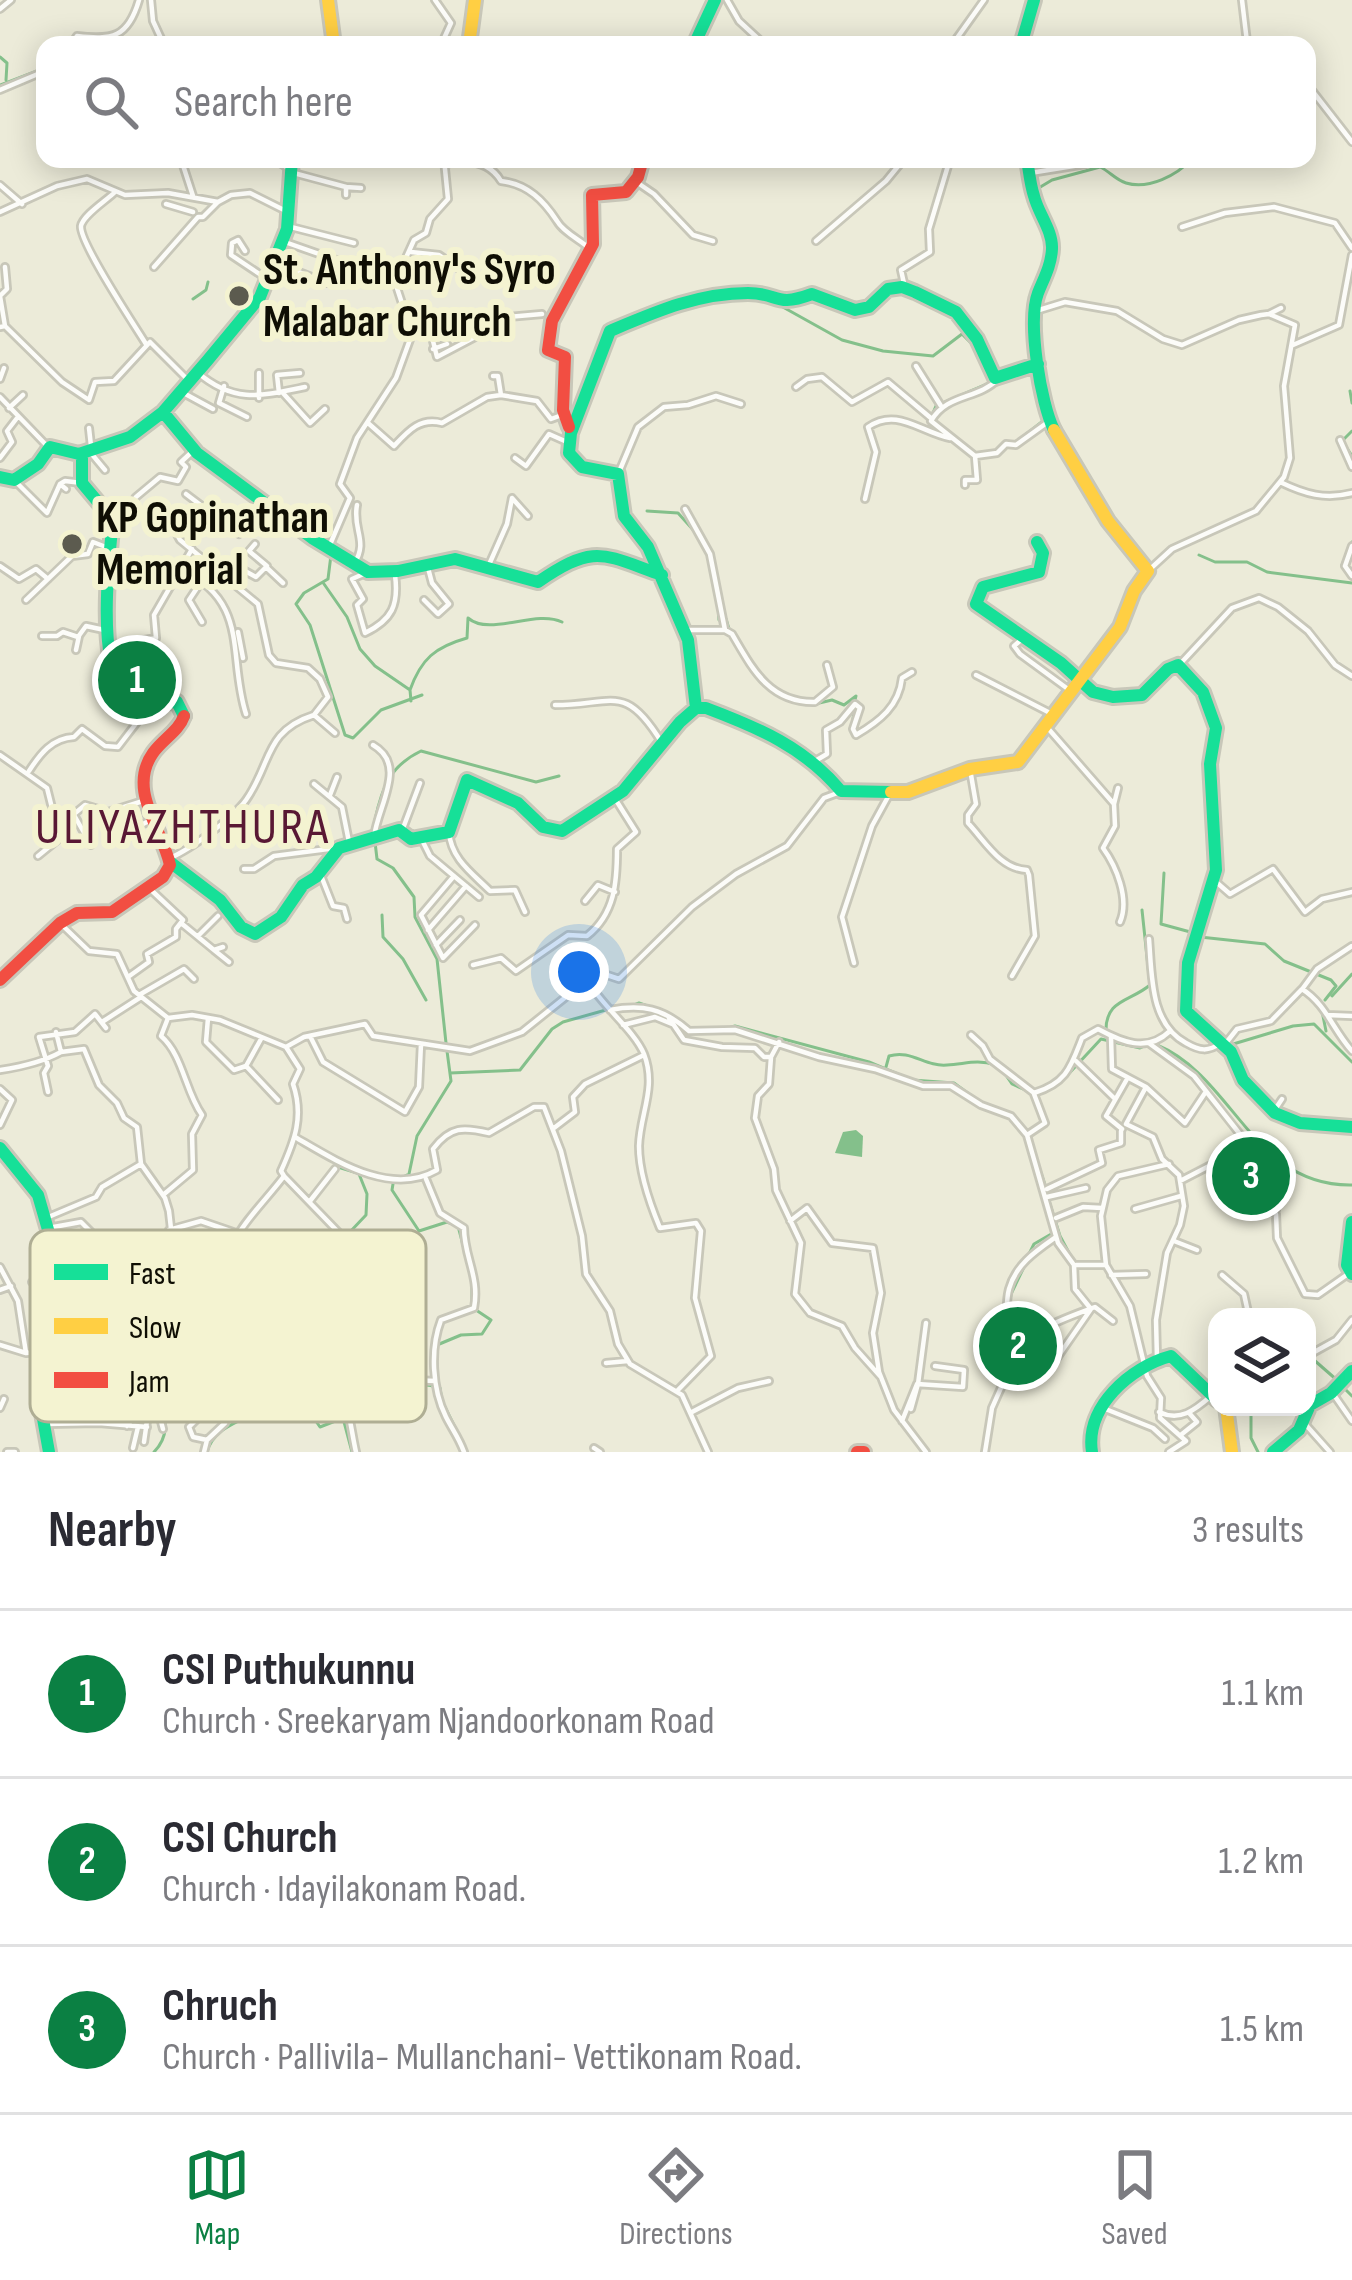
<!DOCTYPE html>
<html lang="en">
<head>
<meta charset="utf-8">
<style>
  :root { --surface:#fff; --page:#f7f7f7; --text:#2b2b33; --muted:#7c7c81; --line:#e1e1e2; --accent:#0b8043 }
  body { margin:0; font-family:"Sofia Sans Condensed",sans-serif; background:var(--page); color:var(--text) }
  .controls { position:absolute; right:36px; bottom:36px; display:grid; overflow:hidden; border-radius:24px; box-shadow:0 6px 30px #0003 }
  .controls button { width:108px; height:108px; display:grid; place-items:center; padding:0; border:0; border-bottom:3px solid var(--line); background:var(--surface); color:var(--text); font:60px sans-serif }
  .you { position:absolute; left:579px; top:972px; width:42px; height:42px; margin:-30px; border:9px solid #fff; border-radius:50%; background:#1a73e8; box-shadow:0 0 0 18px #1a73e833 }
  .badge { display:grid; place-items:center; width:78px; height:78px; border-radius:50%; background:var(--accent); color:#fff; font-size:39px; font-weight:700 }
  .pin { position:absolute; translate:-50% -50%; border:6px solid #fff; box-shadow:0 3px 12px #0006 }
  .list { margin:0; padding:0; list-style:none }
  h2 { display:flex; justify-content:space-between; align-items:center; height:156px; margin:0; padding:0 48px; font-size:51px }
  h2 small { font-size:39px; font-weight:400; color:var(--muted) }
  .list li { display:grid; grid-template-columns:78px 1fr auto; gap:36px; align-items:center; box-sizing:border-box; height:168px; padding:0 48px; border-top:3px solid var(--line) }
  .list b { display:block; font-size:45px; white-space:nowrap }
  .list p { margin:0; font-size:39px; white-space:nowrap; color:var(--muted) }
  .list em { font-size:39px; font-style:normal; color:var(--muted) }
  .icon { flex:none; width:66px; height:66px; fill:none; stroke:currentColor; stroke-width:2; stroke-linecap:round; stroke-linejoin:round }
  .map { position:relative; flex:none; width:1352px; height:1452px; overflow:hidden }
  .search { position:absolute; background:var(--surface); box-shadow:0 6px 30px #0003; left:36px; right:36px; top:36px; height:132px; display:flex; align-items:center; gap:30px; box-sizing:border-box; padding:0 42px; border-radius:24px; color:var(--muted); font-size:45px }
  .sheet { height:660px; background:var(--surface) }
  nav { display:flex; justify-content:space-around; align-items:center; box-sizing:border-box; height:168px; border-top:3px solid var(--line); background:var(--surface); font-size:33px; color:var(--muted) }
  nav a { display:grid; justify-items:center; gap:6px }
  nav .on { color:var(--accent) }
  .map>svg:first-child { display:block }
  .water { fill:#84c08b }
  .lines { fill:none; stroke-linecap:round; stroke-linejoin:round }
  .stream { stroke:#84c08b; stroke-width:3 }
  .street-casing { stroke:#c8c7b9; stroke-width:10 }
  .fast-casing { stroke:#c8c7b9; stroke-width:18 }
  .slow-casing { stroke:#c8c7b9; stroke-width:18 }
  .jam-casing { stroke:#c8c7b9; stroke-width:18 }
  .street { stroke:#fcfcf9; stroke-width:4.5 }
  .fast { stroke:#16e098; stroke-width:12 }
  .slow { stroke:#ffcf43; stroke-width:12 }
  .jam { stroke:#f24e42; stroke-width:12 }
  .poi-dot { fill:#5c5b4f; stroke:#f4f3d1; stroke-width:4.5 }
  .labels { text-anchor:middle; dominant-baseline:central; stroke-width:12; stroke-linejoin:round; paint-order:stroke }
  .poi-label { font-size:45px; font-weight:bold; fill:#0f0e04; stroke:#f4f3d1; text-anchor:start }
  .quarter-label { font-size:51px; letter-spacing:3px; fill:#591834; stroke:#f4f3d1 }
  .key { fill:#f4f3d1; stroke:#afae94; stroke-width:3 }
  .key-label { font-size:33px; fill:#0f0e04 }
</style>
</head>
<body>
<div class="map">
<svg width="1352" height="1452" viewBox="0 0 1352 1452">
  <rect width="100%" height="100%" fill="#ecebd9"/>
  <path class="water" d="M856,1130L863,1136L862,1157L835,1153L843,1132Z"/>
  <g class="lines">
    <path class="stream" d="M0,57L7,63L6,80
      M0,85L45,68
      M1037,189L1052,180L1100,167C1109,171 1116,180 1126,183C1149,190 1177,175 1192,159
      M193,299L206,290L208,282
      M681,306L755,298
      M781,306L842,340L883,351L933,356L962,334L974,346L992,382L936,406L932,415
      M1350,391L1352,403
      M1352,431L1342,441L1352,456
      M1020,439L1043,421
      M647,511L678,513L696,533
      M1352,542L1342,565L1352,579
      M333,546L341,521
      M331,555L328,579L304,593L296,604L310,625L345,735L353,738L381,710L422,695
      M1199,555L1215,562H1247L1267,572L1352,583
      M324,584L347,617L360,649L375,666L410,690L411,701
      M718,604L719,620L726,619L729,629
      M750,668L771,691
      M410,690C421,659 435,647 467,638L468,618C490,637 535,609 562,622
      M815,704L832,700L844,705L856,696L855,700
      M852,730L854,710
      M375,820C382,787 390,766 421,751L536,782L559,776
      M375,842L377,859L393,868L414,897L415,917L437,959L446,1043
      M1164,873L1161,924L1194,933
      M382,915L383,937L403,959L426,1000
      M1200,937L1265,944L1284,961L1331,980L1336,986L1325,1000
      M1332,996L1352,974
      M629,1007L639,1003L659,1010
      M1322,1011L1326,1031
      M668,1014L685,1025
      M728,1028L735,1026L869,1062L912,1080L954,1083L973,1097
      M1106,1032C1105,999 1130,1002 1150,985L1142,910
      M1157,1045C1234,1077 1253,1187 1352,1185
      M1230,1045L1293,1026L1314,1024L1352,1062
      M886,1067L889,1056C911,1049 925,1067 947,1065C966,1064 976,1059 996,1065
      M1003,1071L1012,1084L1037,1095L1062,1081L1101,1039L1140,1048L1172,1034
      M450,1073L520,1070L552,1029L563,1022L620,1006
      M1032,1146L1046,1188
      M341,1168L374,1178
      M403,1177L409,1174L417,1136L451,1081L447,1051
      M393,1184L392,1190L419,1231L447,1222L458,1226L466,1256
      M1048,1198L1060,1236L1076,1266
      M348,1234L366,1215L367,1194L359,1174
      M340,1239L358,1281L363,1285L381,1283L385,1288C388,1320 377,1362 411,1381C419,1386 430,1384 440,1388L442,1401L467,1452
      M1027,1258L1034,1244L1053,1233
      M261,1287L290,1274L307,1254L339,1239
      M472,1307V1283
      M1005,1334L1011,1294L1024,1267
      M437,1345L461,1335L482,1334L491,1320L476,1310
      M1307,1364L1314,1360L1338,1381
      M432,1378L433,1346
      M1343,1387L1352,1396
      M1251,1407V1438L1258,1452
      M154,1452C174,1431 162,1413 158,1387L169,1365L211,1319L206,1306L227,1294L254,1290
      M207,1452C214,1426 241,1423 260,1409C266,1405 269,1398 275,1395C284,1390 295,1391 305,1392L309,1411L320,1427L343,1418L352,1452"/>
    <defs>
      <path id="street" d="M151,0L153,21L164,45
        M435,0L451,23L441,45
        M727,0L739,21L765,45
        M1242,0L1247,42L1251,45
        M0,9L11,0
        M71,45L77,36C112,40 128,38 139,0
        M952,45L984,0
        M1307,84L1352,142
        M0,90L45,71
        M181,159L193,196
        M273,159L290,169
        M445,164C467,159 489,161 501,181C528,184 544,201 557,221C563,232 580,240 589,248
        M290,172L346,187V195
        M1030,173L1086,164
        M635,181L654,194L693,235L713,241
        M0,185L22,204
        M346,187L361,188
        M115,192C107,200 83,215 81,226C79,242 135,326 146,344
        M166,204L193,212
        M0,212L57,186L87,179L125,195L168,193L218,202L231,195L250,193L288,212
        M287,226L354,243
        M1182,227L1225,213L1274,207L1335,223L1352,248
        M816,241L886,181L904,159
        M245,251L238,240L232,243L231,255L267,279
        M411,252L439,255L458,268
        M273,262L327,283L335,274L339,261L282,241
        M154,267L198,217H203L218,202
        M905,288L901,270L930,252L929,229L950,159
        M1039,310L1065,302L1117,311L1163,339L1182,345L1239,320L1261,315L1269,314L1295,325L1284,386L1290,458L1284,477L1256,511L1172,549L1148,571
        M1269,314L1281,308
        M5,326L62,382L89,400L95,382L114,381L150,342L188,380
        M0,327L5,326L0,296L7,289L5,267
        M430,329L437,357L475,337
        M411,333L486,319L542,314
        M1293,345L1339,325L1352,255
        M433,349L447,344
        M916,366L941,406
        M197,372C234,404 262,396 305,387
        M259,373V398
        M0,379L4,368
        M224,386L219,403L247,417
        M796,387L807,379L822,377L852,402L888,382L932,419
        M178,390L213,409
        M282,392L310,423L325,409
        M279,393L277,375L300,373
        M501,395L537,401L551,419L562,415
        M0,397L49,448
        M9,408L23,395
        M368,423L394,446C408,431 420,417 442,423L487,397L501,395L498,376H493
        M89,428L91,446
        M1340,440L1352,467
        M90,452L105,470
        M975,456L931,421C947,393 978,400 998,379
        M0,458L12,442L7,431L17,418
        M515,458L526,466L549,434L567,442
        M619,472L638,427L664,407L688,405L716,396L741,404
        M14,480L47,513L60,484
        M1280,482C1305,494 1325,500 1352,493
        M965,485V480H977L975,456L997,453L1006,444L1016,445L1048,422
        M66,489L60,484L65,481L82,483
        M186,494L239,534L267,503
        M865,499L876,452L868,427C897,407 920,432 950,438
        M685,509L710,554L725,630H685
        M182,524L174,518L170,522L180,540L258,604L269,655L276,663L308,668L320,679L328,697L314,715
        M114,528L136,497L160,477L178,481L186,467L181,462L194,450
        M1352,546L1345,566L1352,576
        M329,547L350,498L340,484L357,438L396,378L412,334L395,282L414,240L426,233L430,219L448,199L444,159
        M354,564C369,541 352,530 357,505
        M0,566L19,579L36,569L48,579
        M266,567L283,583
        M488,567L507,524L512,498L528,516
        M180,569C251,602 227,655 246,714
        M368,572L352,579L363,599L357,605L365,633C392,620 399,605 395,575
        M201,582L189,600L202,622
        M233,583L245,571L256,577L267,566L249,551L255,544
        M26,600L72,556L88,554L93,542L111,549
        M424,600L438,614L449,604L432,583L427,564
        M725,630L732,634C752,668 769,703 815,702L833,687L827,665
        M238,632L243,658
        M42,636H57L63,632L78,637L86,626L109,631
        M1021,640L1014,646L1020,654L1072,692
        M115,645L156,638L154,615L192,549
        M76,650L79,636
        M1181,663L1232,608L1259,598L1278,607L1308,631L1335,665L1352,676
        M976,675L1052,714
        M555,705C613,705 625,682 662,743
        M1046,726L1114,804L1115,826L1103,848C1116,866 1130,899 1120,922
        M373,745C408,765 378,805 374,837
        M0,755L47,788L57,828L85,805L108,812L143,801
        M815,761L827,754L826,730L840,722L855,704L860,708L853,729L856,735C880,721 899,706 902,678L912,672
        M970,769L976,804L968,815V823C985,841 1000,869 1027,870L1029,875L1035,936L1012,976
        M29,771C40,754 52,738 74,737L82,729L105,746L118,747L151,704
        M314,784L342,807L349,842
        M330,795L337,777
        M1114,804L1118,788
        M74,815L91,845
        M131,830L151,820
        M402,831L420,783
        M449,832C451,859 472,873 490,891L515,890L525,912
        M421,838L430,856L479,897
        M38,856L60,838L57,828
        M170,858C191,849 233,818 246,800C272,763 264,731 314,715L335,733
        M244,869H254L274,856L336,848
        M320,873L333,906L344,908L347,919
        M454,876L421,915L443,958L475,925
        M1215,881L1230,894L1273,869L1305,912L1322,899L1352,892
        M585,901L598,885L615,892
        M181,923L214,950L223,947
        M62,925L89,951L117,954L134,991L168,1018L192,1015L220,1020L286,1047L304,1037L365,1024L373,1036L470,1051L522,1032L587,980
        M428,930L466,886
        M198,936L218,916
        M1149,939C1152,975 1150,1024 1186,1043C1200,1051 1208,1052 1221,1043
        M436,945L460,920
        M214,950L229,962
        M854,963L842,917L872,826L889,795
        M473,965L501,958L516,971L568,935L587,936C615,914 617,882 617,849L636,832L614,797
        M128,977L149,962L147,954L176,937V929L183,920L149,888
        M1303,988L1317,969L1352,946
        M139,995L184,969L194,979
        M610,1010C642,1004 663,1008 689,1031L735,1030L819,1057L875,1069L923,1086H951L981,1105L1011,1116L1027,1135L1058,1243L1074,1265
        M1327,1015L1352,1016
        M208,1018L206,1042L234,1070L246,1066
        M669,1018L684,1040L722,1047L755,1048L764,1057H771
        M102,1022L141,997
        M623,1025L655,1017L672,1024
        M971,1035L983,1046L990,1059L1034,1093
        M310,1036L323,1062L405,1112L419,1087L421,1044
        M1111,1037L1112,1069L1146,1087L1126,1124L1153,1137L1162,1159L1179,1175L1184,1206L1180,1225L1167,1253L1156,1320L1157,1359
        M261,1039L246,1066L278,1100
        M779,1042L771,1057L769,1084L758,1096L755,1118L774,1169L776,1190L801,1243L795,1294L810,1313L842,1326L855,1348L880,1376
        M1226,1043L1237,1029L1271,1021L1302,989C1326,1004 1333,1030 1352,1051
        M1150,1044L1194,1076L1243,1138L1277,1172L1276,1210
        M286,1047L300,1069L293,1084C304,1116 295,1140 281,1171L284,1176C272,1193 242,1223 236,1239L250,1267L266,1328L299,1361C347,1358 348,1418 356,1452
        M1076,1061L1114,1098
        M0,1070C20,1067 43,1062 61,1052
        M1146,1087L1185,1123L1205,1093
        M0,1089L12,1100L0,1125
        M48,1092L44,1073L48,1066L39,1037L75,1032L95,1014L106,1028
        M1034,1093C1067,1083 1071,1066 1082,1038L1098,1029C1122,1042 1147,1053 1170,1031
        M1274,1111L1282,1099
        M554,1128L575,1112L573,1097L585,1084L644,1055
        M1122,1129L1106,1116L1127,1079
        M1027,1135L1045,1123L1034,1094
        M295,1137C335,1160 390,1197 437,1170L433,1149C450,1126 464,1127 489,1133L534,1107H544L561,1151L582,1236L586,1274L610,1311L618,1344L630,1364L682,1395L708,1452
        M1169,1164L1118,1176L1107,1190L1101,1216L1106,1265L1130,1306L1147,1376L1161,1398L1160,1418L1186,1441L1169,1452
        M284,1176L344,1238L366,1280L379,1279L388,1288C392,1326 385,1349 413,1380L435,1381
        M426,1179L440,1213L464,1228C464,1257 480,1277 474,1308L441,1320C430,1349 432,1389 446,1417C452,1429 459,1438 464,1452
        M1180,1181L1211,1165L1233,1180L1246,1200L1276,1214L1277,1238L1305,1294L1318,1295L1348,1274
        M1047,1189L1102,1163L1099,1150L1121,1143V1131
        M163,1195L193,1170L192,1134L202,1115C185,1091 183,1055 161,1036L168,1018
        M1047,1197L1086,1188
        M310,1201L335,1169
        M1135,1209L1181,1196
        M46,1218L96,1197L102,1187L141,1164
        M1056,1218L1083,1207L1102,1208
        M790,1221L807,1208L832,1243L873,1248L881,1293L873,1333L879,1372L894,1410L926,1452
        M48,1228L81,1222L93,1234L160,1278L170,1271L174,1255L169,1211L165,1198L141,1164L137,1127L124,1118L117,1103L99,1085L84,1049L61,1052L56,1032
        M169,1230L201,1221L236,1233
        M1174,1241L1197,1250
        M1076,1265H1106
        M0,1267L18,1301L26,1353
        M1111,1275L1146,1274
        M1222,1275L1244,1294L1249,1317
        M32,1282L42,1283L61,1274
        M0,1290L11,1286
        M64,1320L106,1337L134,1340
        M0,1345L26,1353L58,1351
        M1021,1349L1035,1348L1057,1358L1091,1309L1075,1289L1074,1265
        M58,1353L99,1371L143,1376
        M1016,1354L999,1339C1011,1321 1004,1308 1009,1289C1016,1264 1036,1251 1056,1237
        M1307,1356L1336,1340L1352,1320
        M606,1363L628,1361
        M99,1371L108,1350L106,1337
        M250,1371L255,1405L282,1388H304
        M220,1374C246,1368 271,1368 299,1361
        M73,1384L116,1394L112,1423
        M98,1389L99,1423
        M342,1390L367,1366L393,1353
        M678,1390L711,1356L695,1298L701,1231L696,1223L660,1228C650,1204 639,1173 639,1146C640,1113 657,1088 644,1054C634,1030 602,1006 587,980L598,972L619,979L692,907L736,874L787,846L824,798L840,792
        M203,1393L189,1399L196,1420L189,1427L193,1437L207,1440
        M1334,1395L1352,1421
        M0,1408L4,1399
        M1103,1408L1153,1428L1165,1439
        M911,1409L918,1384L926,1323
        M692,1412L738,1388L769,1381
        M1159,1412C1180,1422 1195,1410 1211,1396
        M902,1421L917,1384L963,1387L964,1370L935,1366
        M45,1424L99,1423L147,1427
        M1306,1425L1330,1452
        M127,1426L137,1413L136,1394
        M1182,1434L1197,1422L1190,1414
        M144,1442L148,1414H159L163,1429
        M133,1448L138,1427
        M594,1448L600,1452
        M7,1452H15
        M204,1452L207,1440L225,1423
        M985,1452L992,1408L1016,1354L1035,1327L1042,1330C1053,1322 1079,1313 1095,1307L1113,1321"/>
      <path id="fast" d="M694,45L715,0
        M1021,45L1034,0
        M1027,159C1029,171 1030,184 1034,196C1038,213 1053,231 1052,249C1051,266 1044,278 1038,293C1027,322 1041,404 1054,430
        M163,412L197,453L312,538L368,572L398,571L455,559L538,582C595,543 602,554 662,575
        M82,454V483L113,520C109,557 97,661 123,689C137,703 158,703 177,702L184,716
        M0,477L14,480L38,464L50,447L79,454L130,437L163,412L207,361L260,297L287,229L292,159
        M1037,542L1043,553L1039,572L983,587L976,604L1061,663L1093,692L1113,697L1142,695L1168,669L1178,665L1203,692L1216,728L1210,764L1216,870L1188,963L1186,1011L1231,1052L1243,1080L1275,1113L1300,1123L1352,1127
        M696,708L688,640L648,547L624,516L618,474L582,467L569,453L571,433L610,331C655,312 698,293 748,293C780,293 774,308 812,294L855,310L869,307L888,289L902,287L915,292L956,312L977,339L995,378L1038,364
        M170,862L220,900L241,927L255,934L281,917L303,885L316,877L339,848L399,830L411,839L449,832L467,780L518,803L543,827L562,831L623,791L680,722L696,708H706C759,728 804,747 841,791L891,792
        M0,1148L38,1195L66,1292L58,1351L40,1402L49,1452
        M1352,1222L1347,1265L1352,1274
        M1092,1452C1085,1407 1130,1367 1171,1356L1217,1400
        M1273,1452L1299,1430L1310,1405L1331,1393L1352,1371"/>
      <path id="slow" d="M328,0L334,45
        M469,45L475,0
        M891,792H908L970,769L1018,762L1120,627L1134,591L1148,571L1108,521L1054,430
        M1226,1407L1232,1452"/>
      <path id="jam" d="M569,427L563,410L565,357L548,350L552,321L593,244L592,195L626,192L638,177L643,159
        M0,980L60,923L77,913L112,912L163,877L170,865C162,828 127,790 153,753C163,739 179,731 184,716
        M857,1452H864"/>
    </defs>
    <use href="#street" class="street-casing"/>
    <use href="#fast" class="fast-casing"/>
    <use href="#slow" class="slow-casing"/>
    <use href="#jam" class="jam-casing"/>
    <use href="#street" class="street"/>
    <use href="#fast" class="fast"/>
    <use href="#slow" class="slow"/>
    <use href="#jam" class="jam"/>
  </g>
  <g class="poi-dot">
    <circle cx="239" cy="296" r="12"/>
    <circle cx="72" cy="544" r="12"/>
  </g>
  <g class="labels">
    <g class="poi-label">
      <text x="263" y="270">St. Anthony's Syro<tspan x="263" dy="52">Malabar Church</tspan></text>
      <text x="96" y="518">KP Gopinathan<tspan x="96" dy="52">Memorial</tspan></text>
    </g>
    <g class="quarter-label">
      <text x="183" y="827">ULIYAZHTHURA</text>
    </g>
  </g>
  <rect x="30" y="1230" width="396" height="192" rx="18" class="key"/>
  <rect x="54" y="1264" width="54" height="16" fill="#16e098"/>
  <rect x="54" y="1318" width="54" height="16" fill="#ffcf43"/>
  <rect x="54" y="1372" width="54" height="16" fill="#f24e42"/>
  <g class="key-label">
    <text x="129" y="1284">Fast</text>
    <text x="129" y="1338">Slow</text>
    <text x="129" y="1392">Jam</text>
  </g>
</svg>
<div class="controls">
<button><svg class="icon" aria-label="layers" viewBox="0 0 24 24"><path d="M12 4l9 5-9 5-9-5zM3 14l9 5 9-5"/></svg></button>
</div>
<div class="you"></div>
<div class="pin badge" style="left:137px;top:680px">1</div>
<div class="pin badge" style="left:1018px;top:1346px">2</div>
<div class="pin badge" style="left:1251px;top:1176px">3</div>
<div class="search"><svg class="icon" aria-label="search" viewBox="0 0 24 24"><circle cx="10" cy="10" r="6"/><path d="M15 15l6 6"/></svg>Search here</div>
</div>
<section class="sheet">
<h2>Nearby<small>3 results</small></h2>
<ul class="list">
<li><span class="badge">1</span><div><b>CSI Puthukunnu</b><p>Church · Sreekaryam Njandoorkonam Road</p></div><em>1.1 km</em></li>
<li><span class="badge">2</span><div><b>CSI Church</b><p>Church · Idayilakonam Road.</p></div><em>1.2 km</em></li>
<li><span class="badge">3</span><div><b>Chruch</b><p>Church · Pallivila- Mullanchani- Vettikonam Road.</p></div><em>1.5 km</em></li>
</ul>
</section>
<nav>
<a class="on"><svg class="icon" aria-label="map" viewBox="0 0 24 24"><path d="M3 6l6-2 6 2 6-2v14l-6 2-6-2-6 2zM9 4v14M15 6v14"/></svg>Map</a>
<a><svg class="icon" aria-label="directions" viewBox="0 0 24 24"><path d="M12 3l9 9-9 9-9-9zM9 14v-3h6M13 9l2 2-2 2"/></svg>Directions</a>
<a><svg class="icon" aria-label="saved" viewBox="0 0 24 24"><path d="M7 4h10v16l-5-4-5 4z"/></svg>Saved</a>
</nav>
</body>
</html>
